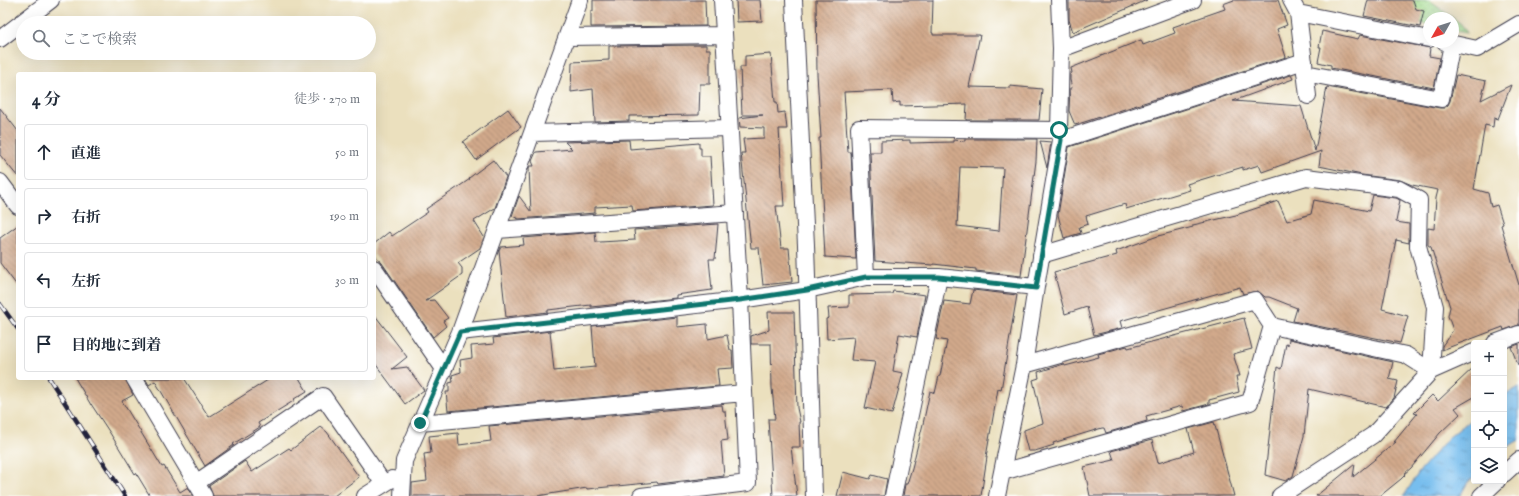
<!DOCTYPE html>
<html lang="ja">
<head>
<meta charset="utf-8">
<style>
  :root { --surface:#fff; --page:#f2f2f3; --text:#1f2937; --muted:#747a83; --line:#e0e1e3 }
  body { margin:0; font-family:"IM FELL English","Noto Serif JP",serif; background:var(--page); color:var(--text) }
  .controls { position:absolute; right:12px; bottom:12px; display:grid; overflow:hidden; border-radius:4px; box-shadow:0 4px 16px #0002 }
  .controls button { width:36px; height:36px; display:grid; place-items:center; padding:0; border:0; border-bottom:1px solid var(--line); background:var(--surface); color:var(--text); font:20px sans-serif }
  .compass { position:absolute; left:1423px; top:12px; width:36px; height:36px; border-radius:50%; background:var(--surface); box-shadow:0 4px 16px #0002; rotate:231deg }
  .stop { position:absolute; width:12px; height:12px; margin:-9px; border:3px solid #0f766e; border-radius:50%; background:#fff }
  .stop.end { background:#0f766e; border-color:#fff; box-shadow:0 1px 4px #0008 }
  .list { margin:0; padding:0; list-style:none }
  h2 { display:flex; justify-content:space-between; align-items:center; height:52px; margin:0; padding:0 16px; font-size:17px }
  h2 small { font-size:13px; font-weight:400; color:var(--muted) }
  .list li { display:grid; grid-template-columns:26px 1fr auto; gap:12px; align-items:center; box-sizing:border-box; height:56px; margin:0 8px 8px; padding:0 8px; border:1px solid var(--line); border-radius:4px }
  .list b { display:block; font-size:15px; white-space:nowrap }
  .list em { font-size:13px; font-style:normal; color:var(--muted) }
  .icon { flex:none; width:22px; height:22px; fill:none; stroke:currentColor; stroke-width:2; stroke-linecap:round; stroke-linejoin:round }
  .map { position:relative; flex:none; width:1519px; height:496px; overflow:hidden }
  .search { position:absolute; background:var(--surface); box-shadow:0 4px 16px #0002; left:16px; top:16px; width:360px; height:44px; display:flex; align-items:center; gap:10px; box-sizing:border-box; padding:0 14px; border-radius:22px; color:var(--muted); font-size:15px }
  .panel { position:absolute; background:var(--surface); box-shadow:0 4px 16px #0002; left:16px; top:72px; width:360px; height:308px; border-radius:4px }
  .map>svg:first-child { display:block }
  .green { fill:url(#green-dots); stroke:#627e64 }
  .water { fill:url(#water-ripples); stroke:#4c7094 }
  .building { fill:url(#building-back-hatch); fill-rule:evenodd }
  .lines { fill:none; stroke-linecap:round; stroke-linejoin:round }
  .street-casing { stroke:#403e4f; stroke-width:18 }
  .street { stroke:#fff; stroke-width:16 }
  .rail-casing { stroke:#22223b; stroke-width:4.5 }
  .rail { stroke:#fff; stroke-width:3; stroke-dasharray:9; stroke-linecap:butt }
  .route { stroke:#0f766e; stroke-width:5 }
</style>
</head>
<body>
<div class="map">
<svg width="1519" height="496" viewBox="0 0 1519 496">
  <defs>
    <pattern id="green-dots" width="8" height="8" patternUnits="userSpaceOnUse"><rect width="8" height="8" fill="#a3db8d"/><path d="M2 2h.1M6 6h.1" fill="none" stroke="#8cbc7b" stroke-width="1.8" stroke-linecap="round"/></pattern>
    <pattern id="water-ripples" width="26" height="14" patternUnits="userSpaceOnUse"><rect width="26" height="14" fill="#77beee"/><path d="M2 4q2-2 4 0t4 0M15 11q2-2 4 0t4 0" fill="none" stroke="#619ac2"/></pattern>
    <pattern id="building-back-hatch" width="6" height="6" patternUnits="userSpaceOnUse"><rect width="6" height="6" fill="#d1a98b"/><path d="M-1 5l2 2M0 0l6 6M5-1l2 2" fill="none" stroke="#a98973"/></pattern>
  </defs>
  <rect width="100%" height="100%" fill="#fff"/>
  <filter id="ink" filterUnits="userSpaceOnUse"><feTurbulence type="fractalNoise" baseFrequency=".025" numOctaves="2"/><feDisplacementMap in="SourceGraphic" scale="8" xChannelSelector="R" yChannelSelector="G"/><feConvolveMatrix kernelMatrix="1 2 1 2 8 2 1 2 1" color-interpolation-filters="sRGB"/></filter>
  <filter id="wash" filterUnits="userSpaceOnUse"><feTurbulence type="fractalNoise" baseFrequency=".012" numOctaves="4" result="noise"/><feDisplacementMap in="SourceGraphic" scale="16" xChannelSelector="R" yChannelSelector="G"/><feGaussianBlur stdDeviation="0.9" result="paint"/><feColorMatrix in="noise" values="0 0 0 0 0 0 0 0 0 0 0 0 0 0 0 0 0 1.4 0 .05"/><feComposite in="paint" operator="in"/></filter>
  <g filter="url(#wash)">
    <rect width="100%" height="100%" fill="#ebe0be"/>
    <path class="green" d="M1383,0H1430L1432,3L1453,18H1429V25L1390,16Z
      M1453,18L1461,24L1467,33L1453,30Z"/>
    <path class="water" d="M1519,387V440L1504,449V396Z
      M1474,417V477L1468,482L1460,496H1404L1419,472L1448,438Z"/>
    <g id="blocks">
      <path class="building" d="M593,0H705L706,26L591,27V11H593Z
        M736,0H760L762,21L737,22Z
        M816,0H933L932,33H933V35H980L969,87L1010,88V86L1042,89L1039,120H966L967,104L900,106V102L893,103L892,90L844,92L848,152H851L856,259L825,257L819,138H821L817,74Z
        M1069,0H1147L1073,32L1069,20Z
        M1234,0H1278L1287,25L1277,29L1286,57L1075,125L1069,111L1070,88H1072L1070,80V74L1072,73L1071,68L1141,40L1143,45L1175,33L1173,27L1225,9L1223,4Z
        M1368,0H1413L1416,9L1424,11L1420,27L1364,16Z
        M1322,31L1358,39L1360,35L1430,48L1429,56L1440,58L1434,88L1331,68V65L1318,62L1321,47H1319Z
        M706,45V49H710V84H700L699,115L629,116V121L595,122L593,89L571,92L572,62L609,60V46Z
        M771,54L775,102H777L778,113L785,112L787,129H779L784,206H776L781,248H789L792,282L763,285L759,248H751L741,153H745L743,139L764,138V128L740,127L739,118L763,115H742L740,67H745V56Z
        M1291,75L1293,79L1233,101L1301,106L1315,151L1327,87L1440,108H1444L1448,105L1450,101L1456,75L1486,81L1481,100L1511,85L1498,119L1494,118L1493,127L1485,125L1474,189L1488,193L1491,207L1497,205L1503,224L1501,225L1519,285V325L1504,330L1503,327L1442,350V346L1453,330L1448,316L1450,307L1431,247L1428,245V228L1434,229L1436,198L1438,190L1412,185L1400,180L1362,175L1319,166L1321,151L1262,172L1259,165L1243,170V167L1187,184L1190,190L1126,209L1125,204L1086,216L1088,224L1079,227L1081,233L1064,238L1058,215L1069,147Z
        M0,108L18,131V177L0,155Z
        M508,109L521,127L476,160L463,142Z
        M965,139H1037L1036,161L1021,276L976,271V269L933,264V265L875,261L870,152H881V141L910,140V143L953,142V140L965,141ZM960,167L1003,168L999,231L957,226Z
        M629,140L630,149L699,143V148H701V156H710L713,205L633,211L632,205L595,207V213L519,219L512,216L519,196L531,212L529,168L530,166H534L532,161L536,152L572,149L565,142Z
        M1040,141L1051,142L1047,168Z
        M493,160L506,177L495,208L474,221L484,237L480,248L458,263L462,268V275L425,301L434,300L448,318L443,321L446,326L433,337L382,263L374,254V244L389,232L392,236L428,212L426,209L470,179L469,178Z
        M1373,195L1396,198L1400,200L1396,222L1409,224V243L1396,240L1382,309L1408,316L1400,343L1293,321L1297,308L1269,297H1265L1258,291L1243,294L1240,287L1120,321L1122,328L1094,335L1087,307L1065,314L1054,272L1117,255L1116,251L1158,236L1193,227V225L1236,215L1278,201L1287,221L1311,214L1314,200L1369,211Z
        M718,224L715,259H709L712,290L676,295V298L591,307V305L548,310V312L506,317L499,251L501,247L524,245L523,238L595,232L596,242H600L635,240L634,230Z
        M18,225V287L0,263V238Z
        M973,290L1017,295L1001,390L998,389L986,457H987L981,496H903L905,484H907L912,468L923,424L930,391L935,393L939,376H940L947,341L936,339L944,301L970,304Z
        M893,291L925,295L917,337L899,334L893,371L903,373L892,414L865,408L875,362L851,360L854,337L827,339L826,319L829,318L828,308L849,307V295L892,294Z
        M768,312H794L797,408L800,422H799L800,447H791L797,496H773L768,419H775L772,388L771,344H751V336L769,330Z
        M374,314L407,357L392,369L407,367L424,390L405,404L374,362Z
        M677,317V327L707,324L708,339L727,335L730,350H732L733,368L717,369L719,386L448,411L446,392H449V383L453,382L452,375L461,372L460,360L472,358L471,346L494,344L493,338L550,331L554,371L595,367L592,326Z
        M1244,318L1252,349L1233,354L1240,376H1236L1239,392L1209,400V404L1183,411L1182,406L1146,416L1147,421L1106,433L1104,428H1102L1053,443L1054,445L1035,451H1028L1024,436V430L1043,423L1033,380L1039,378L1038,372L1064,364L1065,366L1099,357L1098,354L1127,346L1128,348Z
        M1289,339L1393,362L1389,379L1398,381L1394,398L1386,407L1309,389L1304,436L1293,476L1286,481L1265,475L1277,367L1281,369L1286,344L1288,345Z
        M1519,344V365H1518L1511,347Z
        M1474,367V397L1455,408L1460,414L1440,433L1411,468L1404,474L1405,475L1401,479L1380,496H1316L1355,464L1353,477L1396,442H1394L1417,414L1414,413L1432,395L1438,401Z
        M75,378H125L133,395L122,401L162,467L164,466L180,492L188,487L193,496H150L136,473L135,474L110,433L91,404V405Z
        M145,378H184L209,417L271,378H299L307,391L294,399L295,400L258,423L260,427L233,444L234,445L205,466L155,381L149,385Z
        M722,405L723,411H725L728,440L721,441L724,476L658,484L657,482L587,489V488L537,496H412V483L427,481L424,454L431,453L429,436L458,433L459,445L491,441L489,426Z
        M1214,422L1234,496H1090L1084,467L1114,460L1111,451L1152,440L1158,463L1194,452L1188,429Z
        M321,427L327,432L359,477L334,496H213L209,486L245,461L252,472L289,448L291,450Z
        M843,472L870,479L872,475L887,479L884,496H837Z"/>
    </g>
  </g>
  <g filter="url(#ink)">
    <use href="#blocks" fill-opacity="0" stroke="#403e4f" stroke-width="1"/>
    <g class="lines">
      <defs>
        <path id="street" d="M794,0L806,245L814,496
          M1291,0L1298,13L1308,96
          M1298,13L1429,39
          M567,37L724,35
          M0,39L51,0
          M1445,42L1477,49L1519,24
          M1061,49L1193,0
          M1305,73L1441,99L1452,44
          M532,133L729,128
          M1061,140L1304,61
          M0,182L18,206
          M497,230L735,213
          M1041,255L1306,177L1399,189L1419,200L1418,246L1435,307L1431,371
          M374,268L444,369
          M866,277L859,128L1059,130
          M460,332L740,300L807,290L866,277H939L1036,287
          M1495,343L1519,334
          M1024,365L1255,300L1272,326
          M134,378L204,496
          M420,423L744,393
          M1002,472L1250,402L1272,326L1406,355L1431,371
          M1504,474L1519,460
          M196,483L323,396L384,484
          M365,496L392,479
          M402,496L404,461L460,332L580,0
          M641,496L748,483L740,300L722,0
          M893,496L939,277
          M997,496L1024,365L1036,287L1061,140L1059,130L1061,49L1059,0
          M1280,496L1373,435L1431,371L1474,352
          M1481,496L1497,481"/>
      </defs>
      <use href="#street" class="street-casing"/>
      <use href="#street" class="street"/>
      <defs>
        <path id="rail" d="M0,304L18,329
          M49,378L125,496"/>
      </defs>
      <use href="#rail" class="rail-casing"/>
      <use href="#rail" class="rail"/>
    </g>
  </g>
  <g class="lines" filter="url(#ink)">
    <path class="route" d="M420,423L460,332L740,300L807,290L866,277H939L1036,288L1061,140L1059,130"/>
  </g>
</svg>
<div class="controls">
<button>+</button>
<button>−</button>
<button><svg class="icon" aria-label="locate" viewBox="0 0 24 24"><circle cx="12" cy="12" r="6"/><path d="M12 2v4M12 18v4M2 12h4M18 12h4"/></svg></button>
<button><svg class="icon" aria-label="layers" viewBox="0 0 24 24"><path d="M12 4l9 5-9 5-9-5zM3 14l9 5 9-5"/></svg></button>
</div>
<svg class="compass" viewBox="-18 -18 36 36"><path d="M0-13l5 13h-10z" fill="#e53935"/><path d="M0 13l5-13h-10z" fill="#747a83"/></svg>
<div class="stop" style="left:1059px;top:130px"></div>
<div class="stop end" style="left:420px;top:423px"></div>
<div class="search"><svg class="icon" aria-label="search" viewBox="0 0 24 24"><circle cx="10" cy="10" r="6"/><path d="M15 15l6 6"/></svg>ここで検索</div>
<section class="panel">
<h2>4 分<small>徒歩 · 270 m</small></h2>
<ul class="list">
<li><svg class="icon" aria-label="ahead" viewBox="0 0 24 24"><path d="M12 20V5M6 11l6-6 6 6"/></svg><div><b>直進</b></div><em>50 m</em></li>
<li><svg class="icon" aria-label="right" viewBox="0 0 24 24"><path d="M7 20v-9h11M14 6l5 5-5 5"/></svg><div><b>右折</b></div><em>190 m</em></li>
<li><svg class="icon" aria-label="left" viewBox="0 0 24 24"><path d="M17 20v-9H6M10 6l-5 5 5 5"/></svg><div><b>左折</b></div><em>30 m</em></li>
<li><svg class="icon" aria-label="arrive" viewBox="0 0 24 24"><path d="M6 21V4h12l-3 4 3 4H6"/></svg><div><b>目的地に到着</b></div></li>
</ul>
</section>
</div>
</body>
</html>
